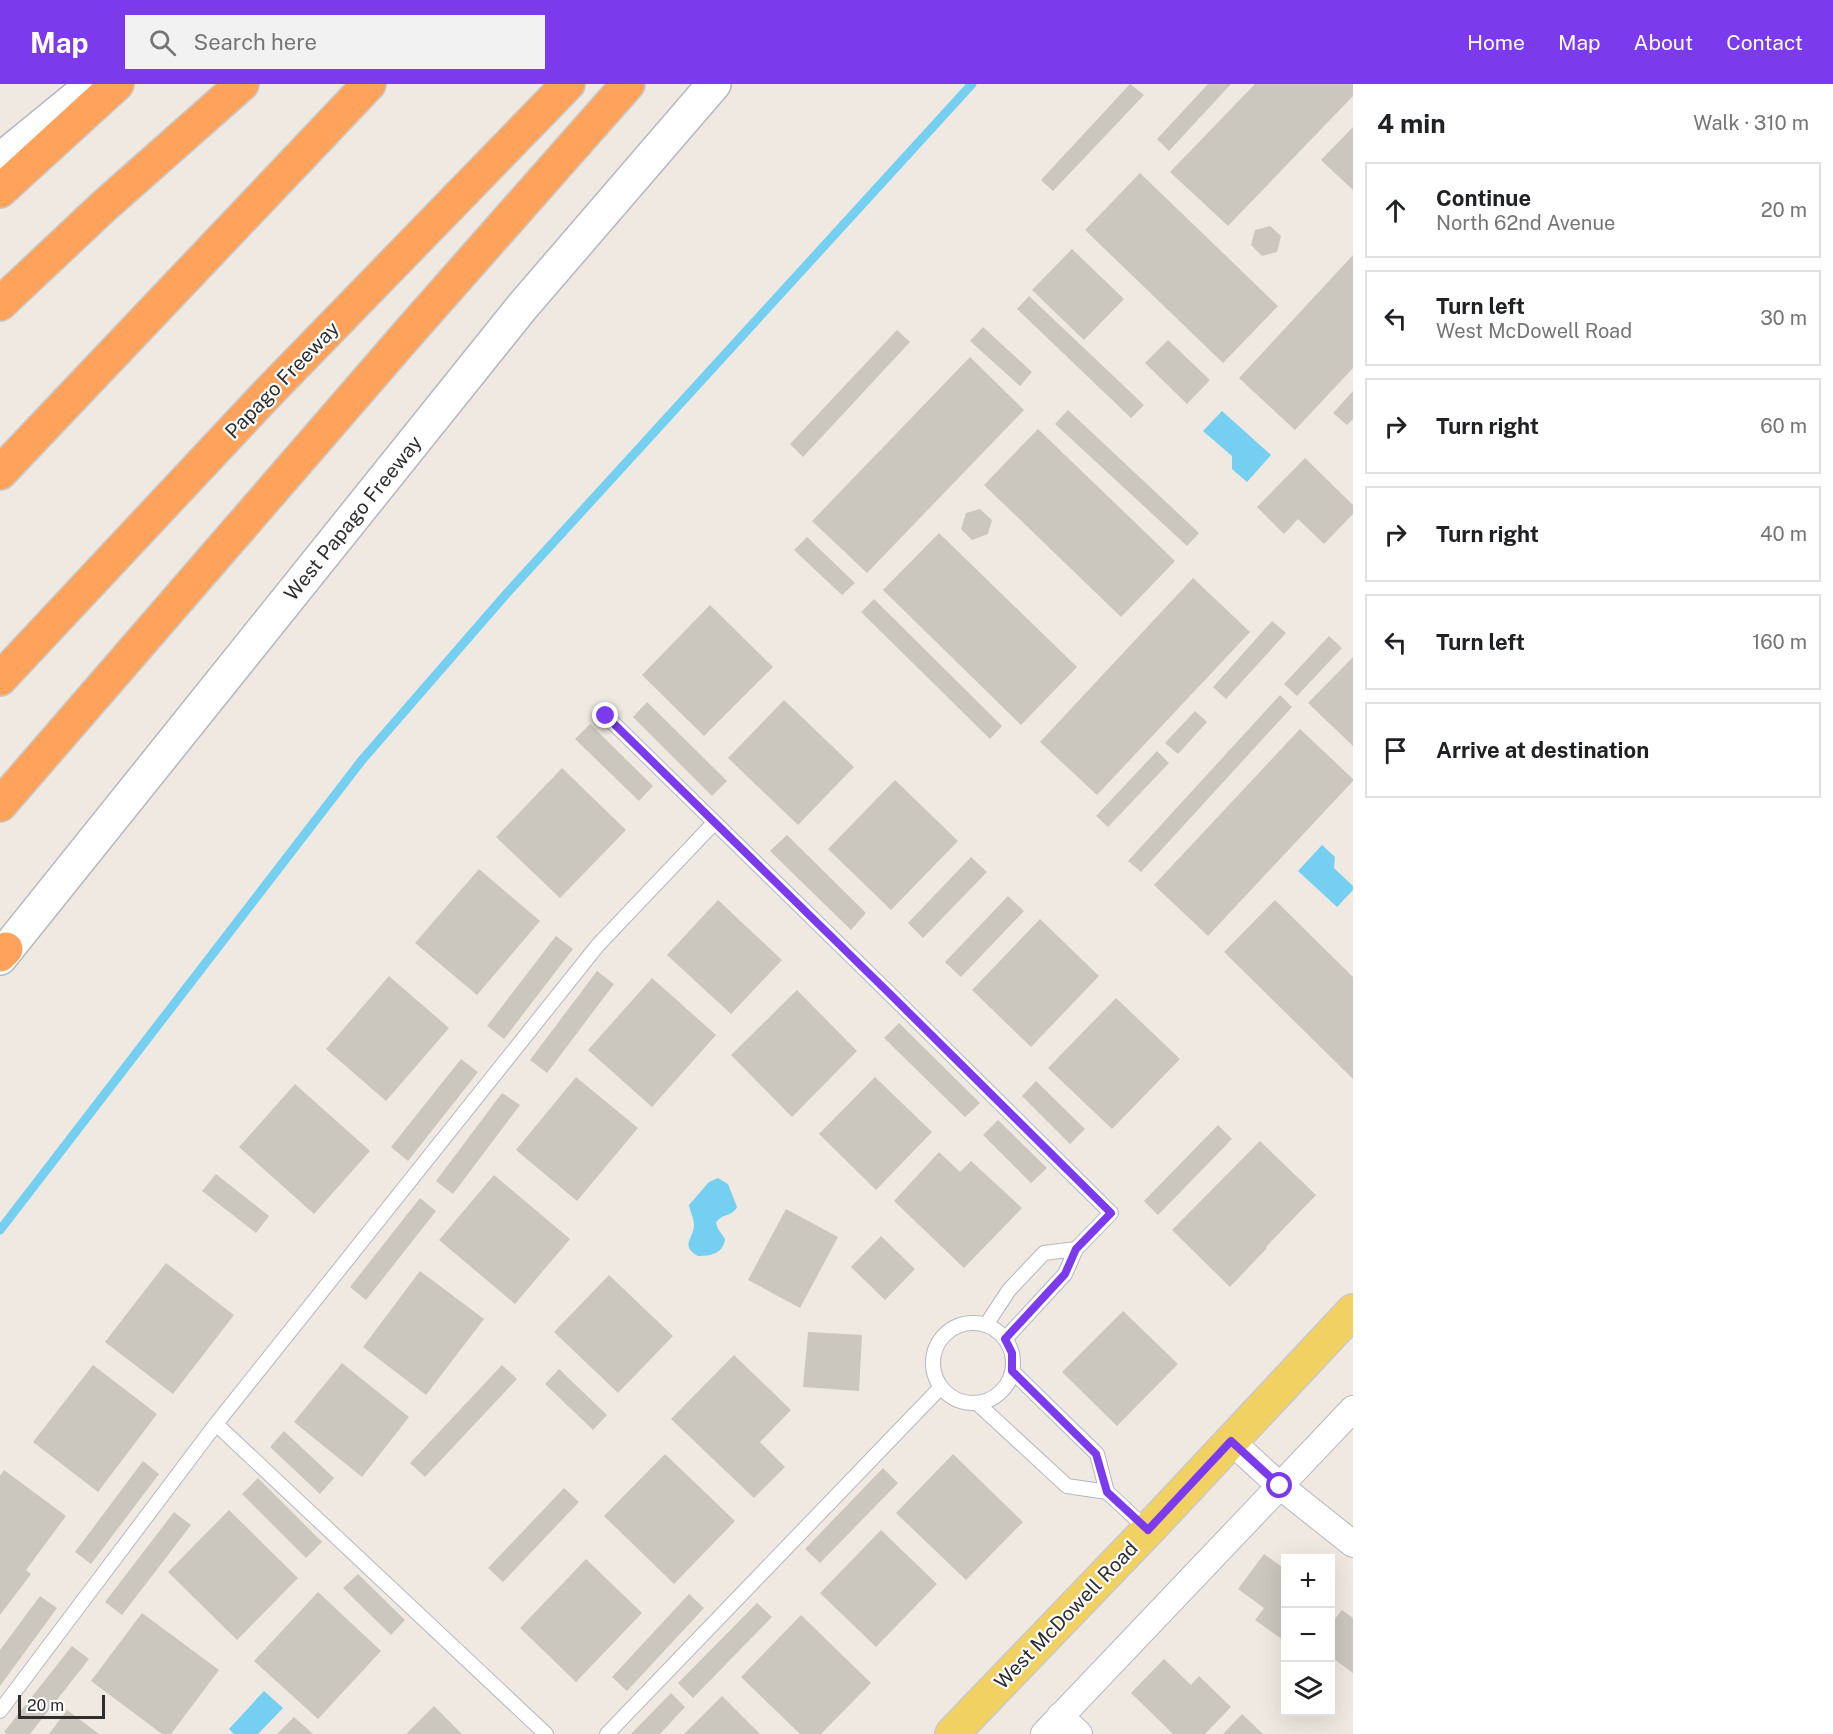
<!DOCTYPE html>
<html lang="en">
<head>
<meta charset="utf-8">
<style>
  :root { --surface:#fff; --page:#f2f2f2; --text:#202124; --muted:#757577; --line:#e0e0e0; --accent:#7c3aed }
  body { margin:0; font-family:"Public Sans",sans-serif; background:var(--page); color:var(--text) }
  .controls { position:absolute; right:18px; bottom:18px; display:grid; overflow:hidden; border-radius:0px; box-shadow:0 6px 24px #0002 }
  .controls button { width:54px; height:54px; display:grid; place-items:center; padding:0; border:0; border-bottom:2px solid var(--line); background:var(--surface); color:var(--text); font:30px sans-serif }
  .scale { position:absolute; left:18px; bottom:15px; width:87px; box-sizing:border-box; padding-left:6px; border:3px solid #2e2e2e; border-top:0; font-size:16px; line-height:21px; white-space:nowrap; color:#2e2e2e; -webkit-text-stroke:4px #fff; paint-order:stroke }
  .stop { position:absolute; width:18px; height:18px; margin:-14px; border:4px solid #7c3aed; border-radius:50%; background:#fff }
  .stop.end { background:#7c3aed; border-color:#fff; box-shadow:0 2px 6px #0008 }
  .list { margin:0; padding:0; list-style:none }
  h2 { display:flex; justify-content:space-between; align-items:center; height:78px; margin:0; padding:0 24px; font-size:26px }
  h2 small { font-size:20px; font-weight:400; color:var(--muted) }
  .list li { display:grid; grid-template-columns:39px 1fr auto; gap:18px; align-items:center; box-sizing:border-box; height:96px; margin:0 12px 12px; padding:0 12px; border:2px solid var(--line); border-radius:0px }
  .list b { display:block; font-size:22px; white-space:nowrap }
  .list p { margin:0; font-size:20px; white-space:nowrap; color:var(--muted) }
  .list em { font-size:20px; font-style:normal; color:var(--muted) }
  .icon { flex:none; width:33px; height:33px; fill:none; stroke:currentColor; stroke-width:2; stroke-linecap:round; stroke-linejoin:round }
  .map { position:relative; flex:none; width:1353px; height:1650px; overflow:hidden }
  header { display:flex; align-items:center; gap:36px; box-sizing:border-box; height:84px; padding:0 30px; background:var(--accent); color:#fff }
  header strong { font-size:28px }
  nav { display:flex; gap:33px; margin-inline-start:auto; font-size:21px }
  .search { width:420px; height:54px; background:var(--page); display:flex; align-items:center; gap:15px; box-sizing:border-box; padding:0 21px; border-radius:0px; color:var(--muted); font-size:22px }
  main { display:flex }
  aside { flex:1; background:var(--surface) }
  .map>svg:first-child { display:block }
  .water { fill:#75cff0 }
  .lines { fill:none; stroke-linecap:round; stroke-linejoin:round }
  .stream { stroke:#75cff0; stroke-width:9 }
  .building { fill:#cbc7bf }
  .lane-casing { stroke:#b4b7c1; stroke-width:16 }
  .street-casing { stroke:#b4b7c1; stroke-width:28 }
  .secondary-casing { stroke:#b4b7c1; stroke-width:36 }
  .primary-casing { stroke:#c9c9c9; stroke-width:36 }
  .highway-casing { stroke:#c9c9c9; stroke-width:36 }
  .lane { stroke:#fff; stroke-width:14 }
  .street { stroke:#fff; stroke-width:26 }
  .secondary { stroke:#fff; stroke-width:33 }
  .primary { stroke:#f2d163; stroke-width:33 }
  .highway { stroke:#ffa35c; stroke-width:33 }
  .route { stroke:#7c3aed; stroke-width:8 }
  .labels { text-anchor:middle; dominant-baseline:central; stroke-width:4.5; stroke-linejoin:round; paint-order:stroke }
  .street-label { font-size:20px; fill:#2e2e2e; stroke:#fff }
</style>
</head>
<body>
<header>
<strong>Map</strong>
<div class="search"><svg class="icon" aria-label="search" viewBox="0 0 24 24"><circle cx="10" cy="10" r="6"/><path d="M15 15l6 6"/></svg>Search here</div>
<nav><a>Home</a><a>Map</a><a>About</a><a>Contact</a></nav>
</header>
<main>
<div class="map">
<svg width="1353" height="1650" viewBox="0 0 1353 1650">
  <rect width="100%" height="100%" fill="#efe9e1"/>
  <path class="water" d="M1222,327L1271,371L1247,398L1232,385V372L1203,347Z
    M1322,761L1335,773L1334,784L1353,802V806L1337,823L1298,787Z
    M718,1094L728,1100L737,1123C732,1133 722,1129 716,1139L718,1145L725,1155C723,1169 712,1172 698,1172C679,1161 694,1155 694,1141C694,1134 690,1128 689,1121L709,1098Z
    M264,1607L283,1624L258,1650H234L229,1645Z"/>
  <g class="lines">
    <path class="stream" d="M0,1146L362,676L508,508L972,0"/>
  </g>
  <path class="building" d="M1130,0L1144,11L1053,107L1041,96Z
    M1208,0H1231L1169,67L1157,55Z
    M1255,0H1353V12L1228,142L1170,88Z
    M1353,43V106L1321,76Z
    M1140,89L1278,222L1223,279L1085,146Z
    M1270,142L1281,152L1277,168L1262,172L1251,161L1255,146Z
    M1072,165L1124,215L1084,256L1032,206Z
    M1353,171V284L1295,346L1239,294Z
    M1029,212L1144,321L1131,334L1017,225Z
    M983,243L1032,288L1020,302L970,257Z
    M897,246L910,258L803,373L790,360Z
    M1168,256L1210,296L1187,320L1145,279Z
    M970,273L1024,326L867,489L812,437Z
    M1353,307V335L1347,341L1333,329Z
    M1068,326L1199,449L1187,462L1055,340Z
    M1038,345L1175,477L1121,533L984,401Z
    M1305,374L1353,421V430L1324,460L1298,435L1284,450L1257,423Z
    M980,425L992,436L988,450L972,456L961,445L966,429Z
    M939,449L1077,583L1021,641L883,506Z
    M807,453L855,499L842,511L794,466Z
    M1193,494L1250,548L1097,711L1040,658Z
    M874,515L1002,642L990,655L861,528Z
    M710,521L773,583L704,652L642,591Z
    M1272,537L1286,549L1226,615L1213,603Z
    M1329,552L1342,564L1297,612L1284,600Z
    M1353,573V662L1308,619Z
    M1280,611L1292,623L1141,788L1128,777Z
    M784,616L854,683L798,741L728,674Z
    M647,618L727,697L712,712L633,633Z
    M1195,627L1207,638L1178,670L1165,659Z
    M590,640L653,702L639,717L575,655Z
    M1300,645L1353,695V697L1208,852L1154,801Z
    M1157,667L1169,679L1108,743L1096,732Z
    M562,684L626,746L560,814L496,753Z
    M895,696L958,757L891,826L828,765Z
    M787,751L866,829L851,846L770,767Z
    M971,773L987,788L923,854L908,839Z
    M479,785L540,837L477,911L415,859Z
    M1008,812L1024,827L961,893L945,878Z
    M718,816L782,876L731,930L667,871Z
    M1275,816L1353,893V995L1224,868Z
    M1040,835L1099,892L1031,963L972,906Z
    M556,852L573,865L504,955L487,942Z
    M597,887L614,900L547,989L530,976Z
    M389,892L449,944L386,1017L326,965Z
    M652,894L716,951L652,1023L588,966Z
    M797,906L857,967L792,1033L731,971Z
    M1116,914L1180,975L1112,1045L1048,984Z
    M899,939L980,1019L965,1033L884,954Z
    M461,975L478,988L408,1077L391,1063Z
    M576,993L638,1044L577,1117L516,1066Z
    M875,993L932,1048L876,1106L819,1050Z
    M1036,997L1085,1045L1070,1060L1022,1012Z
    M295,1000L370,1067L314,1130L239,1063Z
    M502,1009L520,1021L453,1110L436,1097Z
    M998,1036L1047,1084L1031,1099L983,1051Z
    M1218,1041L1232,1055L1158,1131L1144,1117Z
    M1260,1057L1316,1111L1266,1163L1267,1164L1230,1203L1172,1146Z
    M939,1068L960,1088L971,1077L1022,1124L964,1184L894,1117Z
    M216,1090L269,1132L256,1149L202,1107Z
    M494,1091L570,1155L515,1220L439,1156Z
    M420,1114L436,1127L366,1216L350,1203Z
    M786,1125L838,1153L800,1224L748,1196Z
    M881,1152L915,1185L885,1216L851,1183Z
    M166,1179L234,1231L173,1310L105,1258Z
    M420,1187L484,1235L426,1311L363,1263Z
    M609,1191L673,1252L618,1309L554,1248Z
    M1123,1227L1178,1280L1117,1342L1062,1288Z
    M808,1248L862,1251L859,1307L803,1303Z
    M734,1271L791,1326L760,1358L785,1383L754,1414L671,1335Z
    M342,1279L409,1333L362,1393L294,1338Z
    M93,1281L157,1330L98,1408L33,1358Z
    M502,1281L517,1295L425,1393L410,1379Z
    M559,1285L607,1331L593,1346L545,1300Z
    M284,1347L334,1394L320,1410L270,1363Z
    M665,1370L735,1437L674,1500L604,1432Z
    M953,1370L1023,1438L966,1496L896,1429Z
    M143,1377L159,1390L91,1480L75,1468Z
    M883,1384L898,1399L820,1479L805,1465Z
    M4,1386L66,1432L26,1486L31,1490L0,1531V1392Z
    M258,1394L322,1458L306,1474L242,1410Z
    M564,1404L579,1418L503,1498L488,1484Z
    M229,1426L298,1494L237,1556L168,1488Z
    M174,1428L191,1441L122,1531L105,1518Z
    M881,1446L937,1500L876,1563L820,1509Z
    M1264,1470L1286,1486V1558L1255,1536L1264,1524L1238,1505Z
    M586,1475L642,1529L576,1598L520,1544Z
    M358,1490L405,1536L391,1551L343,1504Z
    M318,1508L381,1567L318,1635L254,1577Z
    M689,1510L704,1524L627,1607L612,1593Z
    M40,1512L57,1524L0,1602V1566Z
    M757,1519L772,1533L693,1614L678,1599Z
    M1342,1526L1353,1534V1589L1330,1572V1541Z
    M142,1529L219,1586L171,1650H162L91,1597Z
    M801,1531L871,1599L821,1650H800L741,1593Z
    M72,1562L89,1575L30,1650H7L4,1648Z
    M1164,1575L1191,1601L1199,1592L1231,1623L1205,1650H1173L1131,1609Z
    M671,1609L685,1623L660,1650H631Z
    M722,1612L760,1650H684Z
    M434,1622L462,1650H406Z
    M67,1626L99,1650H49Z
    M1242,1630L1263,1650H1223Z
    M294,1633L313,1650H277Z"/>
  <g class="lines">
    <defs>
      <path id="lane" d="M606,632L892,912L1111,1129L1076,1165L1065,1190L1005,1255
        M933 1279a40 40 0 1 1 80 0a40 40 0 1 1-80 0Z
        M986,1241L1009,1206L1044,1169L1076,1165
        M1012,1287L1097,1370L1107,1408L1148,1446
        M977,1319L1067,1402L1107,1408
        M216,1340L546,1650
        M0,1627L216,1340L598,861L714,739
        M607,1650L941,1303"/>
      <path id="street" d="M1231,1357L1280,1402L1353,1460
        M1060,1632L1079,1650
        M1044,1650L1353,1325"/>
      <path id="secondary" d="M0,76L93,0
        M0,874L522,223L714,0"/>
      <path id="primary" d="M952,1650L1148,1446L1353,1227"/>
      <path id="highway" d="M0,107L117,0
        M0,220L103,123L242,0
        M0,389L369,0
        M0,595L264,313L568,0
        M0,721L411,246L628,0
        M0,871L6,865"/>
    </defs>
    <use href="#lane" class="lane-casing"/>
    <use href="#street" class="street-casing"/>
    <use href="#secondary" class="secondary-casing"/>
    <use href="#primary" class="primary-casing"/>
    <use href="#highway" class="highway-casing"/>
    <use href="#lane" class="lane"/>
    <use href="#street" class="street"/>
    <use href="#secondary" class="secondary"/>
    <use href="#primary" class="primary"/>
    <use href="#highway" class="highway"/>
  </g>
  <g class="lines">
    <path class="route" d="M606,632L892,912L1111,1129L1076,1165L1065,1190L1005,1255L1012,1269V1287L1096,1370L1107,1408L1148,1446L1231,1357L1280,1402"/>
  </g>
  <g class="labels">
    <g class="street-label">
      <text transform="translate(282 296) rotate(-46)">Papago Freeway</text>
      <text transform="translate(353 434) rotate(-51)">West Papago Freeway</text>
      <text transform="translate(1066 1531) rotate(-46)">West McDowell Road</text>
    </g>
  </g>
</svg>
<div class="controls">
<button>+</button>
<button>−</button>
<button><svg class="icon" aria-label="layers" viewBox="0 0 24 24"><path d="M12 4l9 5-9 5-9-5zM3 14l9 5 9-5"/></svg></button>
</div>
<div class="scale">20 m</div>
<div class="stop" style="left:1280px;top:1402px"></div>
<div class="stop end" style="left:606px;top:632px"></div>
</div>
<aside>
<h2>4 min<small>Walk · 310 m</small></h2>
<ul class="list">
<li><svg class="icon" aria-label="ahead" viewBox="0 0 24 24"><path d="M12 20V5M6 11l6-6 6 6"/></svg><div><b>Continue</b><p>North 62nd Avenue</p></div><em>20 m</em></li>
<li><svg class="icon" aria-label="left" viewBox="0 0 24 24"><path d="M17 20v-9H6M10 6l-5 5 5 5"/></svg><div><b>Turn left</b><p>West McDowell Road</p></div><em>30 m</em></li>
<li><svg class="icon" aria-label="right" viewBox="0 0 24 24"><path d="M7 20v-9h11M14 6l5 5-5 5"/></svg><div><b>Turn right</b></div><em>60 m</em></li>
<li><svg class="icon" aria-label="right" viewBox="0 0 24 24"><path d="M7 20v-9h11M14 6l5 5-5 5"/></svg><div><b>Turn right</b></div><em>40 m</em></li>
<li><svg class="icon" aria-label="left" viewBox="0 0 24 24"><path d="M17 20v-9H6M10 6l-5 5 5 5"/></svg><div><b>Turn left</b></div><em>160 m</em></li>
<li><svg class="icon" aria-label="arrive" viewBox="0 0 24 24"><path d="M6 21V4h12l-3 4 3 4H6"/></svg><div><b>Arrive at destination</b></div></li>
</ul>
</aside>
</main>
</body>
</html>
